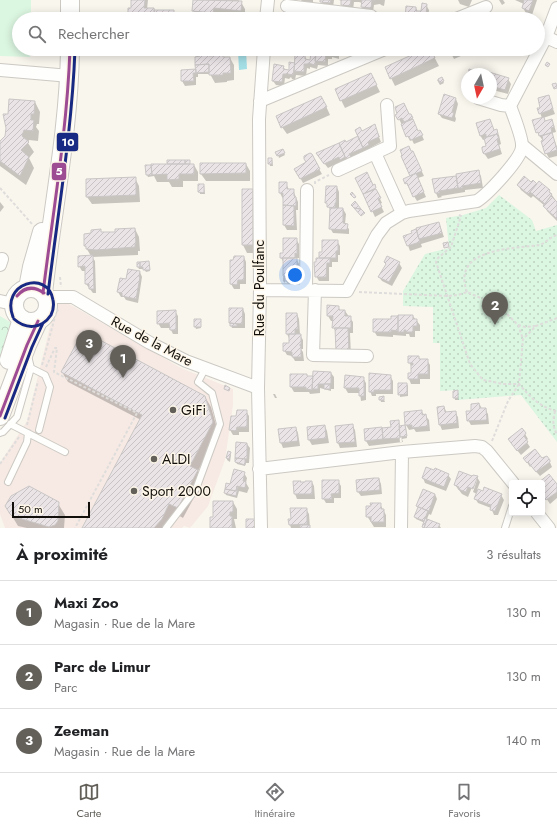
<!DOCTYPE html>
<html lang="fr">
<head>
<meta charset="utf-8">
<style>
  :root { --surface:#fff; --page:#f6f6f6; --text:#202124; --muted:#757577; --line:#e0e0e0; --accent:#63605a }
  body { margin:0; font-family:Jost,sans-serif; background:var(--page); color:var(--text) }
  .controls { position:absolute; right:12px; bottom:12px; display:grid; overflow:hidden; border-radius:4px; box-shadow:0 2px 10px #0003 }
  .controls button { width:36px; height:36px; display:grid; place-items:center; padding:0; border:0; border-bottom:1px solid var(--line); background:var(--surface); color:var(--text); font:20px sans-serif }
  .compass { position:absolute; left:461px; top:68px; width:36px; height:36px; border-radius:50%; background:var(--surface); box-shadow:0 2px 10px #0003; rotate:189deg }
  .scale { position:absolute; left:12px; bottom:10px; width:78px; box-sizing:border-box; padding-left:4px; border:2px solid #120f0a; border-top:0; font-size:11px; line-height:14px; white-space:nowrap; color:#120f0a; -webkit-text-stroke:3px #fef7e9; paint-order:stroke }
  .you { position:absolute; left:295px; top:275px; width:14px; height:14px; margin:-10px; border:3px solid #fff; border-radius:50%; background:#1a73e8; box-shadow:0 0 0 6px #1a73e833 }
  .badge { display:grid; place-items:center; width:26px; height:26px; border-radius:50%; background:var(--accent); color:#fff; font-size:13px; font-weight:700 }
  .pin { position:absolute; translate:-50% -33px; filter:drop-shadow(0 1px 2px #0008) }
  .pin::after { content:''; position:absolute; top:21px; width:14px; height:12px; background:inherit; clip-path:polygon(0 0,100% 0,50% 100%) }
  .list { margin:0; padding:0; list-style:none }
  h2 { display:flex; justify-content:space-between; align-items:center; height:52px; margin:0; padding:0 16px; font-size:17px }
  h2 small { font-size:13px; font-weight:400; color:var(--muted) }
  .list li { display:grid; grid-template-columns:26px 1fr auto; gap:12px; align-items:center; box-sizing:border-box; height:64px; padding:0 16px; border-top:1px solid var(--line) }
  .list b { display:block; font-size:15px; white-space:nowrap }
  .list p { margin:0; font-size:13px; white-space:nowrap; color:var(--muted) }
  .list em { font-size:13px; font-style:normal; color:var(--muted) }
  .icon { flex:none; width:22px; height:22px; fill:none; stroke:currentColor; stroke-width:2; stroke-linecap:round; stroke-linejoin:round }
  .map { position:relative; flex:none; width:557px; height:528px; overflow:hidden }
  .search { position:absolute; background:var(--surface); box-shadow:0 2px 10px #0003; left:12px; right:12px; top:12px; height:44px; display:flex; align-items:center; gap:10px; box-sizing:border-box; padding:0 14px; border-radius:22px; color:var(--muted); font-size:15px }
  .sheet { height:244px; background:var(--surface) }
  nav { display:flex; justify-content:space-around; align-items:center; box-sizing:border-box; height:56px; border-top:1px solid var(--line); background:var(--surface); font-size:11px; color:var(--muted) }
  nav a { display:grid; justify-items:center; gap:2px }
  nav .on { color:var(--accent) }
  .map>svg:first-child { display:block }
  .commercial { fill:#f7eae4 }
  .green { fill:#dbf6e1 }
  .forest { fill:url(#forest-crowns) }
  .park { fill:url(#park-dots) }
  .water { fill:#a4dee5 }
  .shadow { fill:#0003; fill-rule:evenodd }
  .building { fill:url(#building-hatch); stroke:#c9c6c5 }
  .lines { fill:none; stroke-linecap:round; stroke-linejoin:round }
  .lane-casing { stroke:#ccc9c3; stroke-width:8 }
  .street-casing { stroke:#ccc9c3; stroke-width:14 }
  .secondary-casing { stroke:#ccc9c3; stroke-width:20 }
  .path { stroke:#dfdddb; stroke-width:2; stroke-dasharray:3 2; stroke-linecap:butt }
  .lane { stroke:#fefefc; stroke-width:6 }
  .street { stroke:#fefefc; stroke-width:12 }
  .secondary { stroke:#fefefc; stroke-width:18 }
  .bus-1-casing { stroke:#fef7e9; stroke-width:6 }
  .bus-2-casing { stroke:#fef7e9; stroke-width:6 }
  .bus-1 { stroke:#9d4c94; stroke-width:3 }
  .bus-2 { stroke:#172983; stroke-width:3 }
  .poi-dot { fill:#63605a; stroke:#fef7e9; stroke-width:1.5 }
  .labels { text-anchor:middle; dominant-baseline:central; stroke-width:3; stroke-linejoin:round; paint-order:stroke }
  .street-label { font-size:14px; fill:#120f0a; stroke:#fef7e9 }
  .poi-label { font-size:14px; fill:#120f0a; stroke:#fef7e9; text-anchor:start }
  .line-badge { stroke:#fef7e9; stroke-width:1.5 }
  .badge-label { font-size:11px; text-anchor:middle; font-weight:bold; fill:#fff }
</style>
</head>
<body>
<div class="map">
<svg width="557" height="528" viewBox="0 0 557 528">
  <defs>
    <pattern id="forest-crowns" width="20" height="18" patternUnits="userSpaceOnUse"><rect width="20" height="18" fill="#dbf6e1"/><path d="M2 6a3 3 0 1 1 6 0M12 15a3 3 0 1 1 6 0" fill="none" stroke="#bbd2c0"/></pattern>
    <pattern id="park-dots" width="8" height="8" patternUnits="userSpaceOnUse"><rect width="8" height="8" fill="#dbf6e1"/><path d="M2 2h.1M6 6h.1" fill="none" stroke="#bbd2c0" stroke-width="1.8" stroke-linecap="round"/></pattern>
    <pattern id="building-hatch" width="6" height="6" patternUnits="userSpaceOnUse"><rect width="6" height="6" fill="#eae4e7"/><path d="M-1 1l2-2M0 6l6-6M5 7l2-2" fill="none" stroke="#c8c2c5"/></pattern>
  </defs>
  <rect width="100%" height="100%" fill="#f9f6ee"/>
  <path class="commercial" d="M56,302L69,304L181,368L233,389V405L225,460L208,506L190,528L184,526L182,528H5L0,514V463L27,421Z"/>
  <path class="green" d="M0,0H31V19H19V49H31L30,57L0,56Z"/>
  <path class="forest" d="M0,316L10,322L12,326L0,362Z"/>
  <path class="park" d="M499,195L532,220L536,231L557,225V442L521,395L458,400L457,390L440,391V343H433V307L403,306V291L425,254L449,248L446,218L463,215L486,208Z"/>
  <path class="water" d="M246,50L247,69L239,70L238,51Z"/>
  <path class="shadow" d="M132,0H148L147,9H154L155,11H173L176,16V19H132L129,14L132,9Z
    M194,0L216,2V0H238L241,2L245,9V13H248L249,17H246L245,15L244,18L218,16L217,19L197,18L193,10Z
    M301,0H313V5H304Z
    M321,0H338H334L333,8L324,7Z
    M339,0H385L384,6L381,5L380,4L374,5L373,12L365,11L362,7V3L359,2H354L353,10L344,9L342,4V1Z
    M458,0H472L469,7L460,4Z
    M499,0H503L505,3L502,5Z
    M515,0H537L532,15L526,13L523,8L524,4Z
    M426,5L429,10L428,19H386L406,15L416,8L418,12H422Z
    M317,49H350L349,56L339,55V59L332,57V59H328V66L318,65L317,69L310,67V69L307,68L306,76L296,75L295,80L292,79L291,77L289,79L285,78L284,86L276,85L273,81L283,66L286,71H290L295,64L305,56L307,61H311L317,54Z
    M428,49H430L439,66L395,86L391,78Z
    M449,49H477L454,59Z
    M208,50L212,57L230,58L234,65V80L227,81V82L215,83L210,74H198V77H196V85L185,86L182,81L197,70L201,57Z
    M490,73L508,79L511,84L508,94L493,90L492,91H491Z
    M441,78L444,83L440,85L437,80Z
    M375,82L380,92L345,108L336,90Z
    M445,96L456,99L458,104L455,116L456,119L455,122L442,118L439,114Z
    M548,96L555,114L543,118L546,122L551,121L554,125L556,132L552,133L557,147V156L549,158L546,153L543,141L537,132L542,118L540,113Z
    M35,102L40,112L39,124H37L36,127L39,131L38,141L29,140L28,143L34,152L29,158L34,168L26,185L0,166V142Z
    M325,104L330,115L287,134L282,127Z
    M404,104L410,115H411L413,120L418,132L420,131L424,140L414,144L412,140L410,141L399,119Z
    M490,120L494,131H496L499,135L501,144L499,145L502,154L488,159L484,153L488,147L486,139L483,140L480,135Z
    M374,125L380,137H379L381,142L370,148L371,151L344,164L342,161L328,168L317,154L359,137L362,132Z
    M282,150L285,155L279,158L277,152Z
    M411,153L415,157L424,176L418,178L426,197L417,201L406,183L411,176Z
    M311,155L322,174L303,183L296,170L307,163Z
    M269,159H272L273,166H270Z
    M189,161L190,165H194L198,172V181H183V187H172L169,182H157L154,176L148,177L147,175L146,166L168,165Z
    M201,164H246L250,171V181H206L201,174Z
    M478,172L481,176L483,188L465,190V192L441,196L442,197L438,198L436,193L434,180Z
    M135,178L139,186L140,202L92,204L87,197V180Z
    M357,178H370L382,203L380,204L384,212L375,217Z
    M286,183L289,190H293L298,202V210H296L297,230H287L284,225V201L280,193Z
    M531,183L549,191L557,202V221L547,211L545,206L533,196L531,198L521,190L518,185Z
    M199,185H204L205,194H200Z
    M337,187L339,192V209H343L346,214L345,224L349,229V234L333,233L330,228L331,212L327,202Z
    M243,190H253L257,197V253H247L243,245Z
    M0,202L4,207L0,212Z
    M439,223L444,237L421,244L422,247L410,251L405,237L413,234L412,231L416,229Z
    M135,229L139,237L140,251H138V255L92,257L95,261L96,293H93L86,284V271H82L79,266L91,256L85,246L102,233H116Z
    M296,239L299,244V258H297V260L299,264V280H297V285H289L285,280V283L283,281L284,263L281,258Z
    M337,241L340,246V255H338V262H332V267H329V281H319L316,276L323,253Z
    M244,257L246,262V284H240V289H234L231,284V261Z
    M149,262L150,271L146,272L144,269H139L138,267Z
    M385,262L399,263L402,268L392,286L382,281L379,277L387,265Z
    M140,272L142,277L138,303L126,300L124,297H121L118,292Z
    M328,307H338L341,311H345L353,322V333H350L351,356L333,327V321H331L328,316Z
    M230,309H243L245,314V328H232L230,323Z
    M175,311L178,316V334H173L170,328H161L158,323Z
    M297,314L299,319L300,335L303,340V349H301L303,352L304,361H295L292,356L287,355L284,350L290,344L289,338L287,334Z
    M413,316L420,325V331H415V337H410L409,334H406V336L393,335V337L377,336L374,331L392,320Z
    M200,320L201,328L196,329L195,326Z
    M419,357L420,360H427L430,365V379H420V384H411L409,379L412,374V368L409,362Z
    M62,372L205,397L211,407L218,432L198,471L203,481L183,518L175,513L167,528H83L141,420L68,382Z
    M331,373L334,377V389H331V391L320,388V393L310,394L309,392H294L291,387L307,377H314Z
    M370,374L390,376L393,381V394H376V396H372L370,391Z
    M363,378L366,383V400L361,401L360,393H348L345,388Z
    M399,384H407L408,386V396L400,397Z
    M457,391L459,400H455L454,392Z
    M273,394H275L277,398H275Z
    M383,397L385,402H381L380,398Z
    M472,405H480L482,409H485L488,414L489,424L471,425L468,420L473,412Z
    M444,407L447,413L455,412L458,417L459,428L442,430L440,425Z
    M246,411L249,416V432H239V435H233L230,430L232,417H237Z
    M421,411L429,420L430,431L416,432L414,429L409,430L406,425Z
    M398,422L401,427L406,426L407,438L402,439L403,442L369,446L366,441L365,430L392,427ZM398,425H400L402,442H400Z
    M352,425L355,430L357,447L340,448L338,443Z
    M325,426L327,431L329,443L312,445L309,440Z
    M296,428L298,433L300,446L283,448L281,443Z
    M522,429L528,439L526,441L530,447L521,455L512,444Z
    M237,443L247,444L250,448L249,463H246L245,466L237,464L236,462Z
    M228,452L231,455L230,462L227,460Z
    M525,459L549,460L552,467L540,476L531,466L530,467Z
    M426,469L448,475L451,479L446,491L425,483L423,478Z
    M244,473L247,478L246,483L249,488L247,493L239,491L237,498L226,495L225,493L231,485Z
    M549,475L557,486V498L550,504L544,495L545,494L542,490V483H539Z
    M473,477H477L480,482L477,490L483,492L501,495L504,500L498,515H494L491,508L478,503L475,498L477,494L473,492L477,480H475L468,497L462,494L455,485Z
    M379,479L381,484L382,494L361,496L358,492Z
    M338,481L341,486V498H334V503H326L323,498Z
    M294,482L306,483L312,482L314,486L315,499H297L295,494Z
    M435,494L437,499L431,515L429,514L427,519L439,525L441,528H424L425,523L416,519L415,517L419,508L417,506Z
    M57,502L65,515L64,528H27L18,526L6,506Z
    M233,502L237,509V519H234L236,528H211L214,518Z
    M380,504L386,515V527H374L367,516Z
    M306,509L309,514L310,528H291L290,525L292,520Z"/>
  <path class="building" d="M131,0H145L144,8H154L155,19H141L140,15H128V8H131Z
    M193,0L242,1L241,11L214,8L213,13L192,11Z
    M320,0H331L330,3L320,2Z
    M341,0H351L350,6L341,5Z
    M362,0H375H372L371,8L361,7Z
    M523,0H533L529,11L522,8L524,1Z
    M422,3L427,4L426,16L419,14V16L416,15L415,19H405L406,6L416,7V11H421Z
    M154,10H174V18L155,19Z
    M214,12L217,13L216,17H213Z
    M401,13L406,14L405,19H400Z
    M385,15L395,16V19H385Z
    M395,15H400V19H395Z
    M200,49H209V56L223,55V57H230L231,73H223V75H209V64L195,65V57L200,56Z
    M316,49H337L336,55L330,53V54H326L325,62L315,61Z
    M337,49H347V52L337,51Z
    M425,49H431L435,58L390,79L385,67Z
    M311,52L316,53L315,65L308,63V64H304V72L294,71L295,54L305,55V59L310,60Z
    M289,62L295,63L293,75L288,74L287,73L286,74H283L282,82L272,81L274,64L284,66L283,69L289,70Z
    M547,62L550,64L548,67L545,65Z
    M209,64V72L196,73L195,65Z
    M196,69V73H193L194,81H181V70Z
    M469,69L485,74H468Z
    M489,72L509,78L505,90L491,86V74H489Z
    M371,73L377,85L340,101L335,89Z
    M442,77L444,81L440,83L438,79Z
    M556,83L557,88L554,89L552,84Z
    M444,94L456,98L452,112L454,113L452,118L438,114Z
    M549,95L553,109L539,114L537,108H540L538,98Z
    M321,96L327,107L281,128L276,116Z
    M9,99L35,101L34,114H31V120H34L33,131L24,130L22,136L29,142L21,150L29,157L20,176L0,161V141L5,136L6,128L3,114H8Z
    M404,103L409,114H411L413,118L404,122L402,118L398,120L395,115L397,114L395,107Z
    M544,117L545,121L552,119L554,127L551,128L552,133L539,136L538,132L536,133L532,120Z
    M413,119L418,131L420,130L423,135L411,140L408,136L406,137L401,124Z
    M490,119L494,130L497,129L498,134L486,137V134L480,136L476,123Z
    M375,124L379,137L368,142L369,145L363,148L355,130L360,127L362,131Z
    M552,132L557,150L545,154L541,141L543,140L542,136Z
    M497,134L499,139L497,140L500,149L484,154L483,153L482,149V147L486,146L484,138Z
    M358,136L363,148L349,154L351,157L346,159L339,143L345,140L346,142Z
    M339,143L345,157L340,160L339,157L324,164L316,153Z
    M409,146L411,151H413L422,171L410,176L401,156L402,155L400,150Z
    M283,149L285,153L277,156L275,152Z
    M310,153L312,154L320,169L300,179L294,169L306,162L304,159V156Z
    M268,158H272V164H268Z
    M167,160H185V164H167Z
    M185,160H190V164H185Z
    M200,163H246V173L200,174Z
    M151,164H194V174H179V179L167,180V174L152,175Z
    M145,165H151L152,175H146Z
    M479,170L481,183L462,186L463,188H458L456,174Z
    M367,172L373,185L375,184L376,188L363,194L355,178Z
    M416,173L424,192L413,197L407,183L405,184L403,179Z
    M456,176L458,188L439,191L440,193H435L432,179Z
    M524,176L531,182L533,180L537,184L528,194L517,185Z
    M136,177V195L86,197V179Z
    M539,181L550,190L549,192L552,194L545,204L530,192Z
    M279,182H287V189H294V196L296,197V206L283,205V193H279Z
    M198,184H204V193L198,192Z
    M326,186H337L336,203H335V208L327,207V203H325Z
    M242,189H253V245H242Z
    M376,189L381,198L378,199L382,207L371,212L363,194Z
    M352,192L356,197L354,198L350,194Z
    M551,196L557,202V219L543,206Z
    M355,201L361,209L354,208L351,205Z
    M283,205L294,206V226L283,225Z
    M330,208H343V223L348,224L347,230L329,229Z
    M354,208L361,209L365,213L361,216Z
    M439,222L442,233L419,239L416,228Z
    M135,228L136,244H135V247L96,250L86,249V246H84V234L91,233V230L101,229V232H115V229Z
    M416,229L420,242L407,246L403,236L412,233L411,231Z
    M283,238H297V254L295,253V258H280V253H283Z
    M322,240H338V251H336V258H319V252H322Z
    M448,242L449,247L444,248L443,243Z
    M93,255L94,289H89V284H85V266L78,267V256Z
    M234,256H244V280H238L237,285L230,284V260H233Z
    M387,256L400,262L389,282L378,277L386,264L384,262Z
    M283,258H297V276H295V281H285V276H283Z
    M316,258H330V263H327L326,277H315L314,262H316Z
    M149,261L150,270H143V267H140V262Z
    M137,262H140V267H137Z
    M128,269L140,271L139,277H140L136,299L122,296V293L117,292L120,278L126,279Z
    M327,305L339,306V310H345V316H351V328H332L333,316H327Z
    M229,308H243L242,324L229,323Z
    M176,310V330H170L169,323L157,324V311Z
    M286,313H297L298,329H295V334H286Z
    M398,315H413V319H417V326H413V332H406V330H404V332H398Z
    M391,316H398V331L391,330V332H373V319H391Z
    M194,319H201V327H194Z
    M230,323L237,324V326H230Z
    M335,328H348L349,352L336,351Z
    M83,331L205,396L213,422L190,466L198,470L178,508L169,504L162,519L154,528H82L142,415L61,372Z
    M289,334H301V345L300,344V346H301V357H292V352L283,351V343H289Z
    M408,356H419V359H428V374H418V379H408V373H411V365H413V363H408Z
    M313,371L331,372V384H318V389H312Z
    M369,373L391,375V390H374V392H369Z
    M290,374H307V376H313L312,390L306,389V387H290Z
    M345,375L364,377V396H359V388H344Z
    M398,383H407V394L398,395Z
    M324,384H330V389H324Z
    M225,385L230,388L229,391L224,389Z
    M458,390V398H453V391Z
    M384,396V400H379V397Z
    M479,403L480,408H486L487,420L467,421L466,411H471V404Z
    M444,406L445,412L456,411L457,423L439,425L437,407Z
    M237,410H247V427H237L236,431L229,430L231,416H236Z
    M422,410V415L426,414L428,426L412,428V425H405L404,412Z
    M399,420L400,438L383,439L382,428L391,427L390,421Z
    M353,424L355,442L337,443L335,426Z
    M325,425L326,438L308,440L307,427Z
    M405,425L407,436L400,437L399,426Z
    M296,427L298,441L280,443L278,429Z
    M382,427L383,439L365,441L364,429Z
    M522,428L526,433L524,436L528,442L517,451L508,439Z
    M236,442L247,443V459L235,458Z
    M535,449L542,458L547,456L550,460V462L536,472L528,462L527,463L523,458Z
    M228,451L231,452L229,459L226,458Z
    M235,458L245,459V465L235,462Z
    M426,467L434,470L435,468L449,474L444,487L422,478Z
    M234,469L245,472L243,481L246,482L245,488L237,486L236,491L225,489L226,483L230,484Z
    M459,471L472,476L473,475L478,476L473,489L468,487L466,492L458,489L459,487L454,485Z
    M549,474L557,484V492L546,500L542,495L544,493L542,491V483H538Z
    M374,478H379L380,490L357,492L356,480Z
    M322,480H339V493L331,494L332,499H322Z
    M293,481H301L300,482H305V481H312V494H294Z
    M29,486L59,502L58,521L55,525L49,527L12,516L10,514L5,506L11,496Z
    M237,486L238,487L236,496L224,493L225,489L236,491Z
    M484,487L502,494L495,511H494L490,510L491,505L474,499L478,489L483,491Z
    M423,489L435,494L429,511L416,506Z
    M213,501H233V512H230V516H232V528H210V517H213Z
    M370,503H381V509H384V522H371V517H366V506H371Z
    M418,507L428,511L424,521L414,517Z
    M290,508H307V524L289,525L288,519H291Z
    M425,518L427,519L424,528L422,527Z
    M246,519H255V528H246Z
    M427,519L440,524L438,528H424Z
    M300,525H310V528H300Z"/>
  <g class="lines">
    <defs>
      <path id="lane" d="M31,368L45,375L50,387L39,430
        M10,424L65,452
        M0,433L3,432L17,417L31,368L28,356
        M8,482L27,442L28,433
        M166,528L196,489L220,424L212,393L198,382L205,369
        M505,528L512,506"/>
      <path id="street" d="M287,6L371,16L374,19
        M266,19L268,0
        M456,19L486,7
        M546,37L557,42
        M0,70L70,76
        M478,98L501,105L510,106
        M260,101L385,49
        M387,105L390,146L375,153L402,213
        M522,145L557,174
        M338,170L375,153
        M0,265L2,259
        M260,290L347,291L377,235L386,223L402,213L409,211L477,201C488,194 521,159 522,147C523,139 513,114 510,106L546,37L557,8
        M306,290L307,190
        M315,290L313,355L367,356
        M47,300L54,297H73L150,343L186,361L258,388
        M0,301L14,304
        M259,469L402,452L475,446L482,447L487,451L513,483
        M537,513L549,528
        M261,528L258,388L260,290L259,119L264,49
        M401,528L402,452"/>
      <path id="secondary" d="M70,0V19
        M14 305a17 17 0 1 1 34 0a17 17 0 1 1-34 0Z
        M28,288L32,267L42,232
        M43,293C52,211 69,131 70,49
        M9,360L22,319
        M0,416L27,345L38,321"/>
    </defs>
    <use href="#lane" class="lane-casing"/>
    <use href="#street" class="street-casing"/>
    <use href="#secondary" class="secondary-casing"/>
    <path class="path" d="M315,184V182L329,175
      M0,188L32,224
      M459,215L461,216L451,247L438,258L436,262L470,364L483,380L504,384H519
      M60,277L61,287
      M359,292L448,296L458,295L467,292L492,303L504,311L518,325L523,339
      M467,292C451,248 512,249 540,245C547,242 550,237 557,235
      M557,318L536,326L523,339L519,384C531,398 538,405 555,411L557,410
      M518,325L525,327L536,326
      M42,365L56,313L59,308
      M46,367L55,348H57L54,372L137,413L75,528
      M555,411C553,420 552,426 557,434
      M27,425L38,381
      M492,441L508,401L519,384
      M0,464L19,437"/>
    <use href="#lane" class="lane"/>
    <use href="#street" class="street"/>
    <use href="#secondary" class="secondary"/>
    <defs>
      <path id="bus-1" d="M43,293C53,212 67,131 70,49
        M17,296C25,286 34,286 44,293
        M17,296C25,287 34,286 44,293
        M0,416L27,345L38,321"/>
      <path id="bus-2" d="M48,294C58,212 72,131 75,49
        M13,317C0,283 48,269 53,300C54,305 53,311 51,315C41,330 25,329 14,319
        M5,418L32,347L43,323"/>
    </defs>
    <use href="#bus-1" class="bus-1-casing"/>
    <use href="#bus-2" class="bus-2-casing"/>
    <use href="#bus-1" class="bus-1"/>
    <use href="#bus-2" class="bus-2"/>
  </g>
  <g class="poi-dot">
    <circle cx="173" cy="410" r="4"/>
    <circle cx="154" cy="459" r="4"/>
    <circle cx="134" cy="491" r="4"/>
  </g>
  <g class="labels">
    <g class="street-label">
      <text transform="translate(259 288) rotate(-90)">Rue du Poulfanc</text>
      <text transform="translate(152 341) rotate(28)">Rue de la Mare</text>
    </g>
    <g class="poi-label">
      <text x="181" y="410">GiFi</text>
      <text x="162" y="459">ALDI</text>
      <text x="142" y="491">Sport 2000</text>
    </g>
  </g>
  <g class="line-badge">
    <rect x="56" y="132" width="23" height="20" rx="4" fill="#172983"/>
    <rect x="51" y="162" width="16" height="19" rx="4" fill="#9d4c94"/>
  </g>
  <g class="badge-label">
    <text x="68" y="146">10</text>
    <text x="59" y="175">5</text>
  </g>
</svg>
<div class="controls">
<button><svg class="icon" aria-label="locate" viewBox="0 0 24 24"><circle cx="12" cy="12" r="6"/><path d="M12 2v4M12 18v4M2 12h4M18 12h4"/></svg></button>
</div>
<svg class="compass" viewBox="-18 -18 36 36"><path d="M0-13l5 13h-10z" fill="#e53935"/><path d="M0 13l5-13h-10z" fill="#757577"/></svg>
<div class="scale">50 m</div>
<div class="you"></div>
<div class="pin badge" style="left:123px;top:378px">1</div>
<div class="pin badge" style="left:495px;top:325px">2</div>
<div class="pin badge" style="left:89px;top:363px">3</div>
<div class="search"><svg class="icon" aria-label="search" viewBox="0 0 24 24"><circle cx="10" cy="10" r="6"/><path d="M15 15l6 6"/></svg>Rechercher</div>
</div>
<section class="sheet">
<h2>À proximité<small>3 résultats</small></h2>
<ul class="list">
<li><span class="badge">1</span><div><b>Maxi Zoo</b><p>Magasin · Rue de la Mare</p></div><em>130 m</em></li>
<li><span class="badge">2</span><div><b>Parc de Limur</b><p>Parc</p></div><em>130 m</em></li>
<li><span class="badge">3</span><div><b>Zeeman</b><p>Magasin · Rue de la Mare</p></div><em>140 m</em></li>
</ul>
</section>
<nav>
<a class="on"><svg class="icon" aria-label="map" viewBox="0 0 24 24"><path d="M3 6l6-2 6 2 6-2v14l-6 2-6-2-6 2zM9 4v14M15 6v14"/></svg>Carte</a>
<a><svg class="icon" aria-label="directions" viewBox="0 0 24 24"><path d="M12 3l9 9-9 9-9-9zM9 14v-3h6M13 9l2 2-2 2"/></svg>Itinéraire</a>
<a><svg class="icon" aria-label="saved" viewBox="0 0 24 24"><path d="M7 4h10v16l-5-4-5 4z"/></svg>Favoris</a>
</nav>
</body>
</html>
